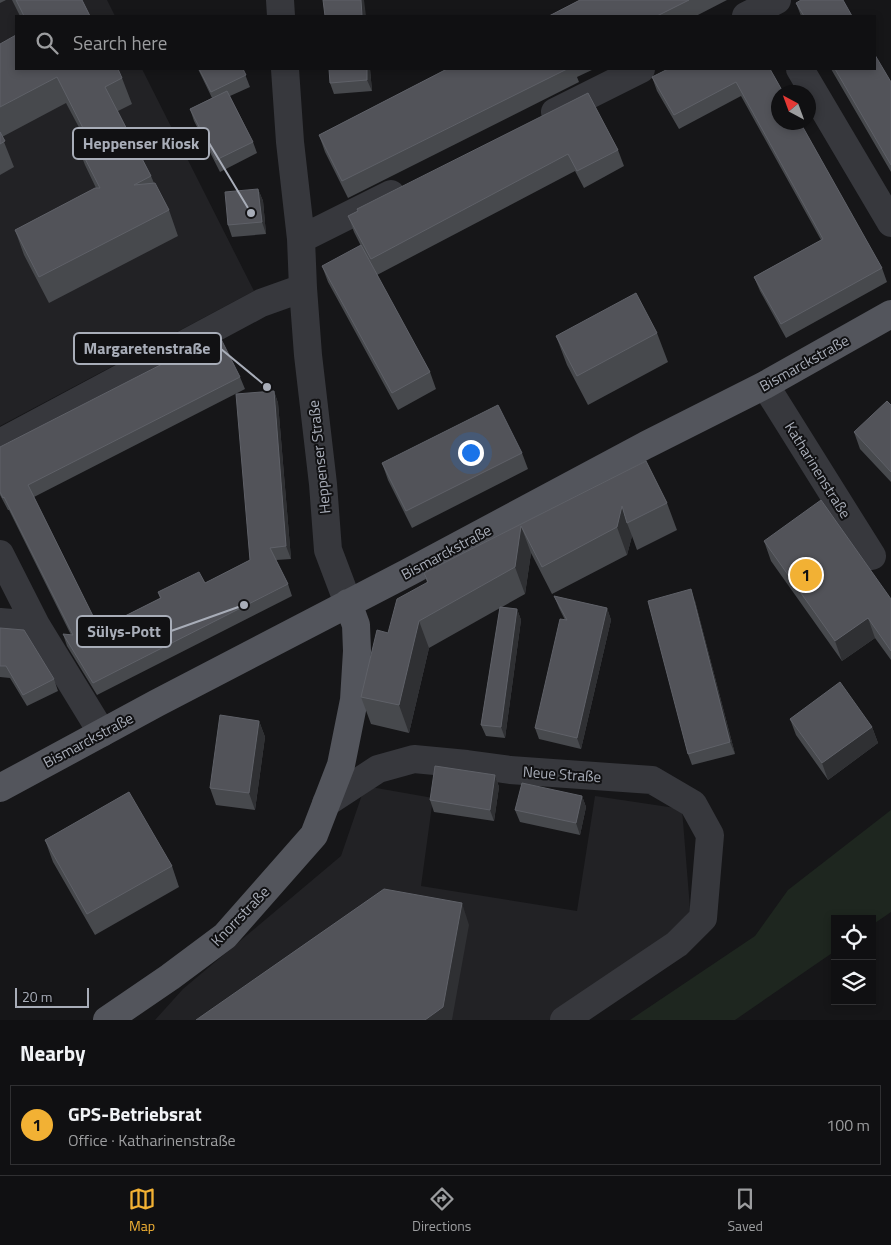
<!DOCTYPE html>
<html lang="en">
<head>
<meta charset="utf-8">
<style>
  :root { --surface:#101012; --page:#19191b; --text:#f1f3f6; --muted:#9c9d9f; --line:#303032; --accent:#f2b134 }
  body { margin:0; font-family:"Titillium Web",sans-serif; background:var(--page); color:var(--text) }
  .controls { position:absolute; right:15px; bottom:15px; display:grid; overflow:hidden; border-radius:0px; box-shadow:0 2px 8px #0003 }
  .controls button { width:45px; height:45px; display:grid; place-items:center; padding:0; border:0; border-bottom:1px solid var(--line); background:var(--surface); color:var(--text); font:25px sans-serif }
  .compass { position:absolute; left:771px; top:85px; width:45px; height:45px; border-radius:50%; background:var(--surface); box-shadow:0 2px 8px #0003; rotate:319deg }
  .scale { position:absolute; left:15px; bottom:12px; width:74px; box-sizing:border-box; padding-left:5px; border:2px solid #a8adb8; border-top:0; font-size:14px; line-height:18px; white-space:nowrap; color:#a8adb8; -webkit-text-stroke:4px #111113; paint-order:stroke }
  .you { position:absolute; left:470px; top:452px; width:18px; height:18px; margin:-12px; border:4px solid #fff; border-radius:50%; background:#1a73e8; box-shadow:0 0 0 8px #1a73e833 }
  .badge { display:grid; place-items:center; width:32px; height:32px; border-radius:50%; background:var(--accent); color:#111; font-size:16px; font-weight:700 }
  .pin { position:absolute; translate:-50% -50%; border:2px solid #fff; box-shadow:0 1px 5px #0006 }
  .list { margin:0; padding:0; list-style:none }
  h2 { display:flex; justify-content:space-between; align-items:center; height:65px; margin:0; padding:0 20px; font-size:21px }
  h2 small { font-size:16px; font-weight:400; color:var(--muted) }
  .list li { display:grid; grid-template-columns:32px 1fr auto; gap:15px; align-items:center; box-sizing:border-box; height:80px; margin:0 10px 10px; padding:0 10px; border:1px solid var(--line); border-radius:0px }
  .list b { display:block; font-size:19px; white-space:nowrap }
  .list p { margin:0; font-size:16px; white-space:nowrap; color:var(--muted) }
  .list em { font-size:16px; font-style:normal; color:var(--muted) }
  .icon { flex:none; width:28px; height:28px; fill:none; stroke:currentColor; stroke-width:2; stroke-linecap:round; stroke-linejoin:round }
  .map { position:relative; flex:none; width:891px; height:1020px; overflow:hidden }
  .search { position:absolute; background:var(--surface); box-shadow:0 2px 8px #0003; left:15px; right:15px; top:15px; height:55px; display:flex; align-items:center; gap:12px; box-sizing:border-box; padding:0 18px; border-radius:0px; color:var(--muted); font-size:19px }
  .sheet { height:155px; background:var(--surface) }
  nav { display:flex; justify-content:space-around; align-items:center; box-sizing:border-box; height:70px; border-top:1px solid var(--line); background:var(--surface); font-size:14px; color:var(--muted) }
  nav a { display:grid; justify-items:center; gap:2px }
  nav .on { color:var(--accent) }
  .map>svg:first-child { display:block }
  .built { fill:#222225 }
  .green { fill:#1e261f }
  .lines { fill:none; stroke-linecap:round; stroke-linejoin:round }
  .minor { stroke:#37383d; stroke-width:28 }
  .major { stroke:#53555c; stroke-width:28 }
  .wall { fill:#47494d }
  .shaded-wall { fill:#2f3033 }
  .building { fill:#525359; stroke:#5f6168 }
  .labels { text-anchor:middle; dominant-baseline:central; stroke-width:4; stroke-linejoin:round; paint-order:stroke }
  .street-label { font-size:15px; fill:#a8adb8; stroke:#111113 }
  .leader { fill:none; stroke:#a8adb8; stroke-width:2 }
  .callout-dot { fill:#a8adb8; stroke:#111113; stroke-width:2 }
  .callout { fill:#111113; stroke:#a8adb8; stroke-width:2 }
  .callout-label { font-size:16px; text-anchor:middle; font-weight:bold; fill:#a8adb8 }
</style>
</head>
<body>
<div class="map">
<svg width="891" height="1020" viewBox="0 0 891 1020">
  <rect width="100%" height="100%" fill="#161618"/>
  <path class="built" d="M0,0H107L115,16H16V69H142L254,291L0,426Z
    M365,786L433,798L421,886L577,911L595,796L682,809L693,946L587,1020H155L183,989L341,856Z"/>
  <path class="green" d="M891,810V912L872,925V919H835V951L735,1020H630L755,936L788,890Z"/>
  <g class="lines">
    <path class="minor" d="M280,0L281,16
      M746,16L777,0
      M285,69L290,142L301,239L303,288L308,355L323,484L328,550L348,603
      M800,69L891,223
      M555,112L641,69
      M301,239L391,194
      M765,385L872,556
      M0,443L261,303L303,288
      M0,554L36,625L102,733
      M0,622L36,625
      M326,803L378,769L414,759L467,764L510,770L652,780L693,804L710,835L703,918L677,944L564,1020"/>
    <path class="major" d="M0,788L157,703L409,572L646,445L765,385L891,314
      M107,1020L170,977L225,936L314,835L341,765L354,700L357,651L356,625L348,603"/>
  </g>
  <path class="wall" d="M0,0H6L0,3Z
    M12,0H82L90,16H20Z
    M580,0H727L696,16H549Z
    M796,3L852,16H801Z
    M0,44L122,78L132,104L118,111L151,176L154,183L169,210L178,236L49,303L24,255L15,230L96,188L85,165L75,139L83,135L66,103L2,137L14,167L0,175Z
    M198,69H243L250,87L230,96L253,142L257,153L220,172L194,121L190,109L212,98Z
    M370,69L372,91L334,94L330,83Z
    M447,69H594L577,77L579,82L348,198L325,152L319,135Z
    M770,69L882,268L887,282L786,338L760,291L754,277L821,240L741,96L679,129L657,91L652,77Z
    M831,69H875L891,82V172Z
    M588,93L618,150L624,166L584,188L575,171L377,275L430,372L436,389L398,410L328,282L322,266L363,250L354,232L348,216Z
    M258,189L263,201L266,234L232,237L228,225Z
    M657,333L668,362L588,405L567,365L556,336Z
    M240,377L245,389L34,497L96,622L103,627L160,598L158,592L205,583L250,560L274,391L278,403L291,559L276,560L288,584L292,596L97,695L67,646L63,634L71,635L9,510H8L0,495V447Z
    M891,405V482L860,449L854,432Z
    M522,453L528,469L412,528L388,480L382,463Z
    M646,461L667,503L677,530L637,550L632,536L627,555L552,594L531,553L525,594L502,607L517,609L521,620L505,738L486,736L481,725L500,608L429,648L409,733L371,724L361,697L427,582L424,573Z
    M764,541L891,599V660L875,638L842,661L771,561Z
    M554,596L607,608L611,620L581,749L539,739L535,728L565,620L559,608Z
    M695,601L735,754L692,765L688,754Z
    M0,628L54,679L58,691L27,706L10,678L0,677Z
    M790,719L872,727L878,743L828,780L796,735Z
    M259,721L265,737L255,810L216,805L210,788Z
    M495,775L499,787L494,821L434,812L430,800Z
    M582,796L586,807L580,835L520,822L515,810Z
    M45,840L172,866L179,887L95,935L53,862Z"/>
  <path class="shaded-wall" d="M361,0H364L366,16H362Z
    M367,69H370L372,91L367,80Z
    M258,189L263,201L266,234L262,222Z
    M274,391L278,403L291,559L286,546Z
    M622,506L627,523L632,536L627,555L617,527Z
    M521,526L531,553L525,594L515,567Z
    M691,589L695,601L735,754L730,742Z
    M607,608L611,620L581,749L577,738Z
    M517,609L521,620L505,738L501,727Z
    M868,618L875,638L842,661L835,641Z
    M419,621L429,648L409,733L399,705Z
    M259,721L265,737L255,810L249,793Z
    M872,727L878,743L828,780L822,763Z
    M495,775L499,787L494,821L490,810Z
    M582,796L586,807L580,835L576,823Z
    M462,903L469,925L452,1020H425Z"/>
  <path class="building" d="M16,0H82L90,16H24Z
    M323,0H361L362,16H325Z
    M580,0H689L657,16H549Z
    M801,0H843L852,16H804L796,3Z
    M16,35V69H118L122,78L105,87L151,176L134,185L155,183L169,210L39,277L15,230L95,188H100L75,139L86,134L57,77L0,107V44Z
    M875,55L891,82V165L835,69H875Z
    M199,69H243L246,75L211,92Z
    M329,69H367V80L330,83Z
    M447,69H567L342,181L319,135Z
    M668,69H770L783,92H778V122H800L882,268L781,324L754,277L823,239L736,82L674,115L652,77Z
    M227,91L253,142L216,160L190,109Z
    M588,93L618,150L577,171L568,154L371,259L348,216L358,211L357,209Z
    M0,132L5,141L0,144Z
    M258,189L262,222L228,225L225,192Z
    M361,245L430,372L392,393L322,266Z
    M636,293L657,333L577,376L556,336Z
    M219,335L240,377L28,485L96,622L99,621L103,627L161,598L158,592L199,572L205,583L250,560L236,394L274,391L286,546L270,548L288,584L93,683L63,634L73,635L4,497L3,498L0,492V447Z
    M887,401L891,405V472L854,432Z
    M498,405L522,453L406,511L382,463Z
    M646,461L667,503L627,523L622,506L617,527L542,567L521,526L515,567L419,621L399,705L361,697L377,630L388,633L397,599L428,582L424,573Z
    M821,500L891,599V651L868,618L835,641L764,541Z
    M691,589L730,742L688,754L648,601Z
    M554,596L607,608L577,738L535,728L560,619L567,620Z
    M500,607L517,609L501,727L481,725Z
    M0,628L24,630L54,679L23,695L6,666H0Z
    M840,682L872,727L822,763L790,719Z
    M220,715L259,721L249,793L210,788Z
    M435,766L495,775L490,810L430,800Z
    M522,783L582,796L576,823L515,810Z
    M129,792L172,866L87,914L45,840Z
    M384,889L462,903L443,1007L425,1020H196Z"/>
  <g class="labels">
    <g class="street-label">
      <text transform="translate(804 363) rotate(-29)">Bismarckstraße</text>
      <text transform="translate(319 457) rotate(-96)">Heppenser Straße</text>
      <text transform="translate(818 470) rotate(58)">Katharinenstraße</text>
      <text transform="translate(446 552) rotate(-28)">Bismarckstraße</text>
      <text transform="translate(88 740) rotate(-28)">Bismarckstraße</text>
      <text transform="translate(562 774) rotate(4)">Neue Straße</text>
      <text transform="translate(240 916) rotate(-46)">Knorrstraße</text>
    </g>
  </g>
  <path class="leader" d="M251 213L209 143M267 387L221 349M244 605L171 631"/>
  <g class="callout-dot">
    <circle cx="251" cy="213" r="5"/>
    <circle cx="267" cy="387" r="5"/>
    <circle cx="244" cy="605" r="5"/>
  </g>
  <g class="callout">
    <rect x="73" y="128" width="136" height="31" rx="5"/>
    <rect x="74" y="333" width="147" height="31" rx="5"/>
    <rect x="77" y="616" width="94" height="31" rx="5"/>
  </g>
  <g class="callout-label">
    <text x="141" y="149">Heppenser Kiosk</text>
    <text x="147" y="354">Margaretenstraße</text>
    <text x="124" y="637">Sülys-Pott</text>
  </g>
</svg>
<div class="controls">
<button><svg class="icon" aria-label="locate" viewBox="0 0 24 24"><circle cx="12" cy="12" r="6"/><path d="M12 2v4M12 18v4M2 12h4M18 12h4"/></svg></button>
<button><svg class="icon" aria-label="layers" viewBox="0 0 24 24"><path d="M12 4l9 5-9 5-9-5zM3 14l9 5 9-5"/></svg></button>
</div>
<svg class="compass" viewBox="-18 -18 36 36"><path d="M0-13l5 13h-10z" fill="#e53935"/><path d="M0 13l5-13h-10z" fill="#9c9d9f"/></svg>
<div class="scale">20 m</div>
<div class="you"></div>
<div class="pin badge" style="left:806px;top:575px">1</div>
<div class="search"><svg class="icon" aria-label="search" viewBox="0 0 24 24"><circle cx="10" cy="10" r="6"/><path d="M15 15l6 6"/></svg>Search here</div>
</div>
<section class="sheet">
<h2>Nearby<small></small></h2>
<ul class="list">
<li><span class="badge">1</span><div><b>GPS-Betriebsrat</b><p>Office · Katharinenstraße</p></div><em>100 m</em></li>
</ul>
</section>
<nav>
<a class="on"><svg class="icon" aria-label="map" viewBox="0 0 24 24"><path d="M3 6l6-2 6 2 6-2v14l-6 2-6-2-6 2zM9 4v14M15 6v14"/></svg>Map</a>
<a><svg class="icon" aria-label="directions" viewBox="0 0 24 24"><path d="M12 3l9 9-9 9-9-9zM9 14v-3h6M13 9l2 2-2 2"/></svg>Directions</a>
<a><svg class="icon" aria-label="saved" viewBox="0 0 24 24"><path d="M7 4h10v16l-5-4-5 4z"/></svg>Saved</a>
</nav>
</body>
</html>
